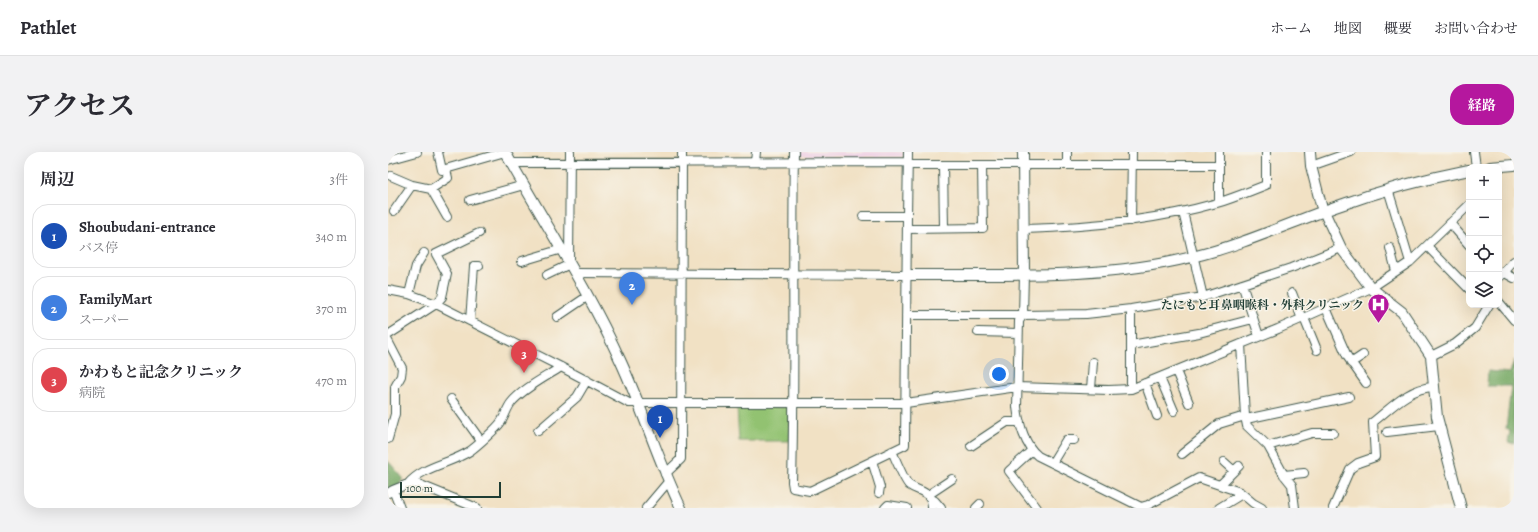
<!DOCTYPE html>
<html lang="ja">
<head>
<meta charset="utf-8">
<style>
  :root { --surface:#fff; --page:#f2f2f3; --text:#2b2b33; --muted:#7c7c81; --line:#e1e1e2; --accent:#b5179e }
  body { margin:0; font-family:Alegreya,"Noto Serif JP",serif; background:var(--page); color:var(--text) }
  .controls { position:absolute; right:12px; top:12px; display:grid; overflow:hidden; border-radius:8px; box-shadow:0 4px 16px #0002 }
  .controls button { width:36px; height:36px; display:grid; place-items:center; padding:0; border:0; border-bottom:1px solid var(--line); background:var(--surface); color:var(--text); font:20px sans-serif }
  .scale { position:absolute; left:12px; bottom:10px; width:101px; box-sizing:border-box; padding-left:4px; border:2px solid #1f3d34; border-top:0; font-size:11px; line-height:14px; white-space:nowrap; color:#1f3d34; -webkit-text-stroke:3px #f7f3e8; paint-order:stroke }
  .you { position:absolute; left:611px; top:222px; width:14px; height:14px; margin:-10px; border:3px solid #fff; border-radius:50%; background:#1a73e8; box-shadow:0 0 0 6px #1a73e833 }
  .badge { display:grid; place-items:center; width:26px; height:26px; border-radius:50%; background:var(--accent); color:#fff; font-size:13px; font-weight:700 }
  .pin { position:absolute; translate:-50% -33px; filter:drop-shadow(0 1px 2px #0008) }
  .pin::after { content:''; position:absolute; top:21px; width:14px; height:12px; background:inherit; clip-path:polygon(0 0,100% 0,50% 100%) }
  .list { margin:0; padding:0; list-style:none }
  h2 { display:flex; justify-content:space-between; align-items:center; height:52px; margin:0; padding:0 16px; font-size:17px }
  h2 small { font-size:13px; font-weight:400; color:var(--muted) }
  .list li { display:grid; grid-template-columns:26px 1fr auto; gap:12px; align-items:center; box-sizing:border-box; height:64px; margin:0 8px 8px; padding:0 8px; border:1px solid var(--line); border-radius:16px }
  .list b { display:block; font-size:15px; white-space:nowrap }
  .list p { margin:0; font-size:13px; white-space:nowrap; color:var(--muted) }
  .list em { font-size:13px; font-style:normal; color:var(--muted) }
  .icon { flex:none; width:22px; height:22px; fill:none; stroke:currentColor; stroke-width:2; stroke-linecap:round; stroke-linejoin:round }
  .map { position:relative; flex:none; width:1126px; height:356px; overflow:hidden; border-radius:16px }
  header { display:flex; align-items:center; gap:24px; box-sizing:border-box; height:56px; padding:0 20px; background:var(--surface); border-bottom:1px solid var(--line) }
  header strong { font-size:19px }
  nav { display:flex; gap:22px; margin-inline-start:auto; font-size:14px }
  .intro { display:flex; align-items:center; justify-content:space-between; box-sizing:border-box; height:96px; padding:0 24px }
  h1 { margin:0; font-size:28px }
  .button { padding:10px 18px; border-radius:16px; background:var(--accent); color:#fff; font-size:14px; font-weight:700 }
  main { display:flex; gap:24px; padding:0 24px }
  aside { flex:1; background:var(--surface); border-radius:16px; box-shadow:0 4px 16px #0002 }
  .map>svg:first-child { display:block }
  .built { fill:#efd0e6 }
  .green { fill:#92c271; stroke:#588052 }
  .forest { fill:#75a863; stroke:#4a724c }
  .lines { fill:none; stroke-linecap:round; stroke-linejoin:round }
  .minor-casing { stroke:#3e564a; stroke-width:10 }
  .tertiary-casing { stroke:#3e564a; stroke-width:12 }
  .minor { stroke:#fff; stroke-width:8 }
  .tertiary { stroke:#fff; stroke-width:10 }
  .labels { text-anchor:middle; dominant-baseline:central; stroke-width:3; stroke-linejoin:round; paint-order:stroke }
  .poi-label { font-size:12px; font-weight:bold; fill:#1f3d34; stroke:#f7f3e8; text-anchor:end }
</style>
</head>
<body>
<header>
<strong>Pathlet</strong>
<nav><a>ホーム</a><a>地図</a><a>概要</a><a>お問い合わせ</a></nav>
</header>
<div class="intro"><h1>アクセス</h1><a class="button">経路</a></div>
<main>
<aside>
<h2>周辺<small>3件</small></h2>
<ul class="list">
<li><span class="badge" style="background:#1a4fb4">1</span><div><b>Shoubudani-entrance</b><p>バス停</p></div><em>340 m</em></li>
<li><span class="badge" style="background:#3f7fe0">2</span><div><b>FamilyMart</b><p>スーパー</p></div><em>370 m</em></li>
<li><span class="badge" style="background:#e0444e">3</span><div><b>かわもと記念クリニック</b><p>病院</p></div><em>470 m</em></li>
</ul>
</aside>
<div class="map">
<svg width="1126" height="356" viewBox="0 0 1126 356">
  <rect width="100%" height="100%" fill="#f7f3e8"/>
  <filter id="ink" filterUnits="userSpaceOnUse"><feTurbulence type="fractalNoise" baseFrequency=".025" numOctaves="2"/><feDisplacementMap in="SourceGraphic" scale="8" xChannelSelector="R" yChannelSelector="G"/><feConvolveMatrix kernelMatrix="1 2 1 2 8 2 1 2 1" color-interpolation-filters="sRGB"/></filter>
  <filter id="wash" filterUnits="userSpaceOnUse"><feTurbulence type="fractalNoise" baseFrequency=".012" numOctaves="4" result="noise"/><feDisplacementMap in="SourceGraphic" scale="16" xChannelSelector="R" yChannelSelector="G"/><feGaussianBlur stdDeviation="0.9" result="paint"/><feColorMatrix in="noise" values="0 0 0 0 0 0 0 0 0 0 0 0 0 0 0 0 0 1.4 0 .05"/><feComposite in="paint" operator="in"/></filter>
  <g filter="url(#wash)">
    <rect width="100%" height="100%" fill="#f1e1c4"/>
    <path class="built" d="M409,0H515V5L409,4Z"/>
    <path class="green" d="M349,255H402V289H351Z"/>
    <path class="forest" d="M1126,208V292L1120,290L1122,279L1118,277L1123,234H1099L1100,219L1122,221Z
      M0,309L15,326L10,335L0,337Z"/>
  </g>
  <g filter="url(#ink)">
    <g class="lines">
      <defs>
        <path id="minor" d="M50,0L54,18L117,0
          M406,0C404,110 407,220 404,330L405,336L422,339L517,293L519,64L520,0
          M831,0V50
          M1086,0L1088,15
          M0,8L29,0
          M367,10L368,0
          M123,11L520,10
          M520,13H831
          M555,13L556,76
          M679,13V0
          M923,14L963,0
          M3,24L24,33L43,37L60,26L58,17
          M43,37L59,65
          M1000,37L1022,110
          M82,48L136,33
          M6,59L24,33
          M795,60L815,145
          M475,64H519
          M743,69L744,0
          M1062,71L1081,93
          M519,77L595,76L594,13
          M637,77C702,75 766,69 829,51C846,46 862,39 878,33V0
          M1039,94L1081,137
          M1002,96L1008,119
          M134,109L174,97
          M181,110L182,0
          M1115,120L1126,126
          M188,121L518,123
          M636,122L635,163L631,169L629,255C631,272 637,294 650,304L753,355L760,353L811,326L852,340L865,351L874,356
          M159,123L182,112
          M1111,126L1126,109
          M854,132L871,184
          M0,138L21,142L48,152L173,215L241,251H518L629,235L721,238L743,237L890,177L983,136L1022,110L1081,53
          M904,141L914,167
          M21,142L28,114L36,101
          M1111,150L1126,168
          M938,156L959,204L978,231
          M743,157V237
          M518,163H635L698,162L743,157L815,145L903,116L953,96
          M169,165L200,144
          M916,166L929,198
          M82,169L86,114H91
          M590,180L630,181
          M0,183L48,152L54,145L59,122L48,102L91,81
          M0,189L14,216L13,224L7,235V262L0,287
          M743,193L811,181L865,167
          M1043,204L1067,192L1087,176L1101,153
          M963,211L975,203
          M788,219L801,251
          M772,226L786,259
          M757,231L769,264
          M703,237L705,210
          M63,247L93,289
          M857,264L859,274L880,294L896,323L904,333L907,356
          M858,267L961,245
          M150,279L189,245L199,228
          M999,280L1051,274
          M583,294L619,270H632
          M880,294L924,281H945
          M504,299C507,306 517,330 521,333C532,341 544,338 544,356
          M643,299L621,319L649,356
          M794,302L831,272L857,264L853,192
          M484,309L492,335L491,341
          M836,310L846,319
          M664,311L678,288H686
          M277,322L293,307L294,0
          M896,323L916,321
          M20,332C35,314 62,312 82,299C89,294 109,276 113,270C117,264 119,256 123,251C134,237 158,225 173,215
          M832,333L851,314
          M5,338L20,332H30L89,356
          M0,341L5,338L12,356
          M540,343L564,327
          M542,346L547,349L553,356
          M258,356L280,330
          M497,356L500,353L519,356
          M588,356L592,352
          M831,356L854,342
          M945,356L962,317L970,311L987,305L985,270C1003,256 1021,236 1045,235"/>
        <path id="tertiary" d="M117,0C156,70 200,137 233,210C255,258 270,308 293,356
          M635,0L636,122
          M922,0L923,14L933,53L953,96L983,136L1014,160L1043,204L1049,265L1073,356
          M1102,15L1126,13
          M518,123C613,122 711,128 804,105C854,93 899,72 947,55C991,39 1035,27 1081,18"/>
      </defs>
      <use href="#minor" class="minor-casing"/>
      <use href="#tertiary" class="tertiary-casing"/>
      <use href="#minor" class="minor"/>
      <use href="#tertiary" class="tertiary"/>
    </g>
  </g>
  <defs>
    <symbol id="hospital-pin" viewBox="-11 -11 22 30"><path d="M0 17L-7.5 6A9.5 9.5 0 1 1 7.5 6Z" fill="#b5179e" stroke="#f7f3e8"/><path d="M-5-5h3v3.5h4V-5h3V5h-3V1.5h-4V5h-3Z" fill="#fff"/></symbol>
  </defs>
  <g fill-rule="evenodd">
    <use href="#hospital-pin" x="978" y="140" width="25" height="34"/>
  </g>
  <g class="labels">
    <g class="poi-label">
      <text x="976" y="153">たにもと耳鼻咽喉科・外科クリニック</text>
    </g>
  </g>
</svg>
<div class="controls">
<button>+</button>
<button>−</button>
<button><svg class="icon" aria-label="locate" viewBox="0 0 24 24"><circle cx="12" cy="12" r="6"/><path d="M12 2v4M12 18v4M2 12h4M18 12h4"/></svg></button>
<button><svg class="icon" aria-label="layers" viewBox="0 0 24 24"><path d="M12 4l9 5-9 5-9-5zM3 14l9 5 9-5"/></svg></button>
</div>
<div class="scale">100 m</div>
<div class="you"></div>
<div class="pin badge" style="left:272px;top:286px;background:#1a4fb4">1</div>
<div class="pin badge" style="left:244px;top:153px;background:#3f7fe0">2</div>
<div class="pin badge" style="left:136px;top:221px;background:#e0444e">3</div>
</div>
</main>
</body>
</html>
